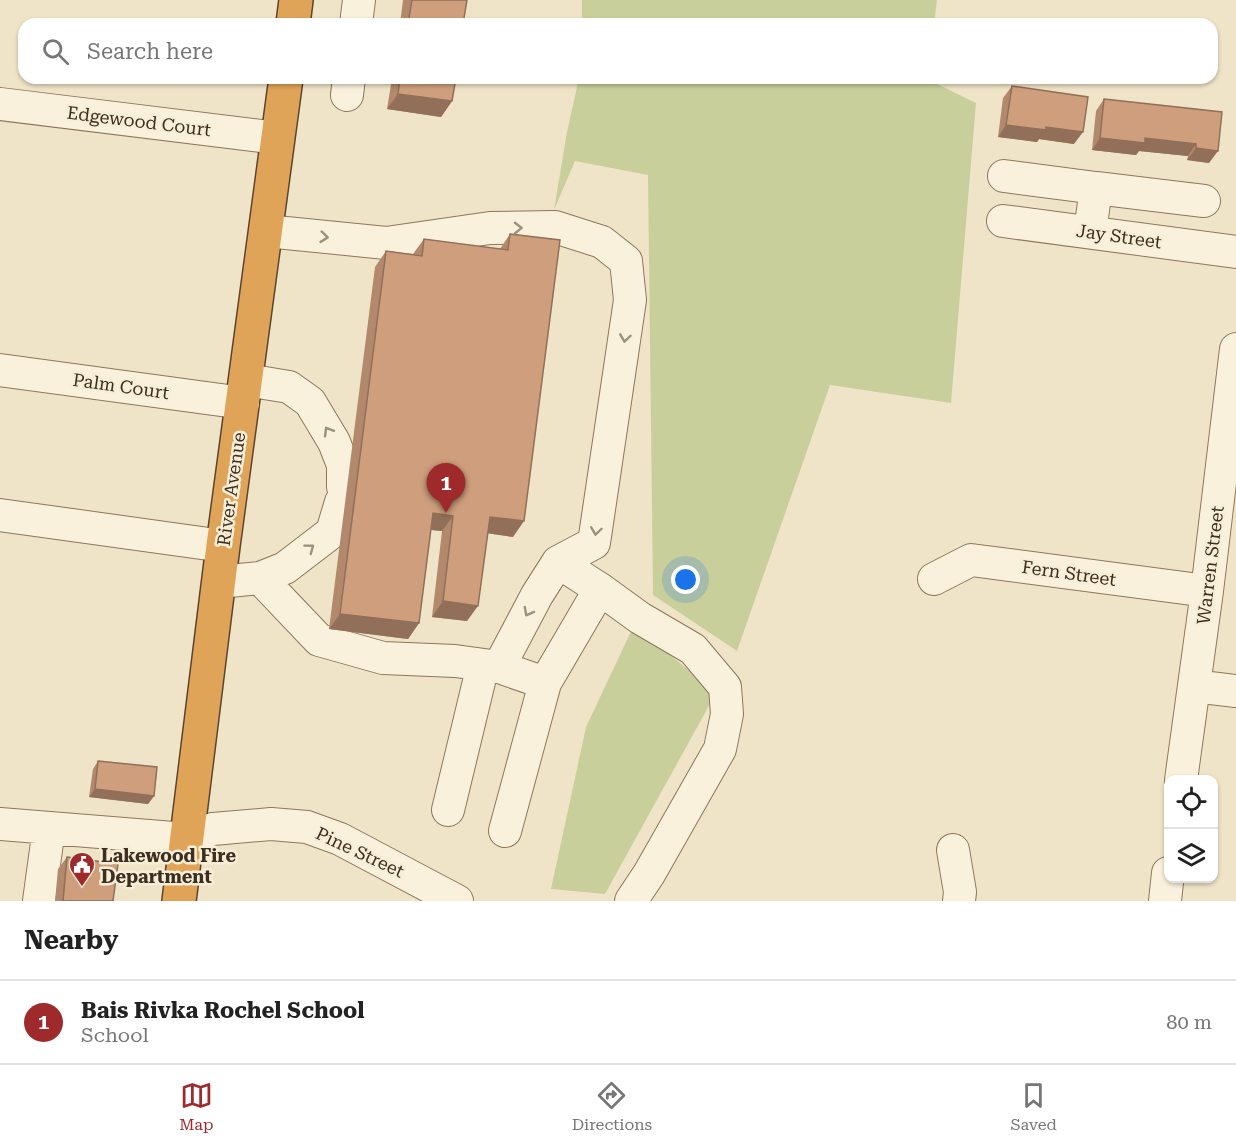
<!DOCTYPE html>
<html lang="en">
<head>
<meta charset="utf-8">
<style>
  :root { --surface:#fff; --page:#f6f6f6; --text:#222; --muted:#767676; --line:#e0e0e0; --accent:#9e2a2b }
  body { margin:0; font-family:"Roboto Serif",serif; background:var(--page); color:var(--text) }
  .controls { position:absolute; right:18px; bottom:18px; display:grid; overflow:hidden; border-radius:12px; box-shadow:0 2px 4px #0004 }
  .controls button { width:54px; height:54px; display:grid; place-items:center; padding:0; border:0; border-bottom:2px solid var(--line); background:var(--surface); color:var(--text); font:30px sans-serif }
  .you { position:absolute; left:686px; top:580px; width:21px; height:21px; margin:-15px; border:4px solid #fff; border-radius:50%; background:#1a73e8; box-shadow:0 0 0 9px #1a73e833 }
  .badge { display:grid; place-items:center; width:39px; height:39px; border-radius:50%; background:var(--accent); color:#fff; font-size:20px; font-weight:700 }
  .pin { position:absolute; translate:-50% -50px; filter:drop-shadow(0 2px 3px #0008) }
  .pin::after { content:''; position:absolute; top:32px; width:21px; height:18px; background:inherit; clip-path:polygon(0 0,100% 0,50% 100%) }
  .list { margin:0; padding:0; list-style:none }
  h2 { display:flex; justify-content:space-between; align-items:center; height:78px; margin:0; padding:0 24px; font-size:26px }
  h2 small { font-size:20px; font-weight:400; color:var(--muted) }
  .list li { display:grid; grid-template-columns:39px 1fr auto; gap:18px; align-items:center; box-sizing:border-box; height:84px; padding:0 24px; border-top:2px solid var(--line) }
  .list b { display:block; font-size:22px; white-space:nowrap }
  .list p { margin:0; font-size:20px; white-space:nowrap; color:var(--muted) }
  .list em { font-size:20px; font-style:normal; color:var(--muted) }
  .icon { flex:none; width:33px; height:33px; fill:none; stroke:currentColor; stroke-width:2; stroke-linecap:round; stroke-linejoin:round }
  .map { position:relative; flex:none; width:1236px; height:901px; overflow:hidden }
  .search { position:absolute; background:var(--surface); box-shadow:0 2px 4px #0004; left:18px; right:18px; top:18px; height:66px; display:flex; align-items:center; gap:15px; box-sizing:border-box; padding:0 21px; border-radius:18px; color:var(--muted); font-size:22px }
  .sheet { height:162px; background:var(--surface) }
  nav { display:flex; justify-content:space-around; align-items:center; box-sizing:border-box; height:84px; border-top:2px solid var(--line); background:var(--surface); font-size:16px; color:var(--muted) }
  nav a { display:grid; justify-items:center; gap:3px }
  nav .on { color:var(--accent) }
  .map>svg:first-child { display:block }
  .green { fill:#c9cf9b }
  .lines { fill:none; stroke-linecap:round; stroke-linejoin:round }
  .minor-casing { stroke:#8d765c; stroke-width:34 }
  .highway-casing { stroke:#5b4430; stroke-width:36 }
  .minor { stroke:#faf1dc; stroke-width:32 }
  .highway { stroke:#e0a458; stroke-width:33 }
  .wall { fill:#b2896c }
  .shaded-wall { fill:#916f58 }
  .building { fill:#cf9f7d; stroke:#916f58; stroke-width:1.5 }
  .oneway { stroke:#9c907e }
  .labels { text-anchor:middle; dominant-baseline:central; stroke-width:5; stroke-linejoin:round; paint-order:stroke }
  .street-label { font-size:18px; fill:#3d2e20; stroke:#f7eed8 }
  .poi-label { font-size:18px; font-weight:bold; fill:#3d2e20; stroke:#f7eed8; text-anchor:start }
</style>
</head>
<body>
<div class="map">
<svg width="1236" height="901" viewBox="0 0 1236 901">
  <rect width="100%" height="100%" fill="#f0e4c8"/>
  <path class="green" d="M582,0H937L934,24H582Z
    M579,78H929V80L976,103L951,403L830,385L737,651L653,595L648,175L575,161L554,210L567,132Z
    M634,625L716,693L605,894L551,889L586,727Z"/>
  <g class="lines">
    <defs>
      <path id="minor" d="M356,24L359,0
        M347,95L349,78
        M0,104L278,138
        M1004,176L1096,188L1090,232
        M1096,188L1204,201
        M1003,221L1236,252
        M266,231L386,243L490,228L555,227L602,242L626,261L630,300L594,543L558,562L537,595L499,667
        M0,370L243,403
        M246,380L289,387L310,402L334,442L343,465V487
        M0,515L223,546
        M558,562L600,589L640,618L693,649L725,687L727,714L720,749L649,874L631,901
        M260,578L319,640L383,658L455,661L499,667L545,683L505,831
        M934,579L971,560L1207,591
        M219,582L260,578L285,568L332,532L341,502
        M545,683L600,589
        M1194,686L1236,691
        M1181,780L1207,591L1236,349
        M448,810L483,665
        M0,824L186,839L213,829L271,824L307,827L340,839L457,901
        M953,850L960,892L959,901
        M39,901L49,828
        M1165,901L1168,873"/>
      <path id="highway" d="M293,24L296,0
        M179,901L223,546L286,78"/>
    </defs>
    <use href="#minor" class="minor-casing"/>
    <use href="#highway" class="highway-casing"/>
    <use href="#minor" class="minor"/>
    <use href="#highway" class="highway"/>
  </g>
  <path class="wall" d="M403,0H467L463,24H400Z
    M392,78H456L452,101L441,117L387,109Z
    M1012,86L1074,144L1039,139L1037,142L998,137L1003,98Z
    M1104,99L1222,112L1209,163L1187,160L1188,156L1139,151L1136,155L1092,150L1096,111Z
    M510,234L513,537L487,533L467,621L432,617L442,531L431,530L419,623L408,639L329,629L375,267L386,251L413,254L424,239L500,249Z
    M98,761L154,796L148,804L89,797L93,769Z
    M67,857L113,901H55L58,869Z"/>
  <path class="shaded-wall" d="M398,94L452,101L441,117L387,109Z
    M1006,125L1046,127L1083,132L1074,144L1039,139L1037,142L998,137Z
    M1100,138H1145L1196,144L1188,156L1139,151L1136,155L1092,150Z
    M1196,148L1218,151L1209,163L1187,160Z
    M433,513L453,516L442,531L422,529Z
    M490,517L524,521L513,537L479,532Z
    M443,601L478,606L467,621L432,617Z
    M340,614L419,623L408,639L329,629Z
    M95,789L154,796L148,804L89,797Z"/>
  <path class="building" d="M412,0H467L463,24H408Z
    M400,78H456L452,101L398,94Z
    M1012,86L1088,97L1083,132L1046,127V130L1006,125Z
    M1104,99L1222,112L1218,151L1196,148V144L1145,138V143L1100,138Z
    M510,234L560,240L524,521L490,517L478,606L443,601L453,516L433,513L419,623L340,614L386,251L422,256L424,239L508,250Z
    M98,761L157,767L154,796L95,789Z
    M67,857L118,864L113,901H63Z"/>
  <defs><path id="oneway-chevron" d="M-2-3.5L2.5 0L-2 3.5" fill="none" stroke-width="1.6" stroke-linecap="round" stroke-linejoin="round" transform="scale(1.5)"/></defs>
  <g class="oneway">
    <use href="#oneway-chevron" transform="translate(518 228) rotate(-1)"/>
    <use href="#oneway-chevron" transform="translate(324 237) rotate(6)"/>
    <use href="#oneway-chevron" transform="translate(625 338) rotate(98)"/>
    <use href="#oneway-chevron" transform="translate(328 431) rotate(-121)"/>
    <use href="#oneway-chevron" transform="translate(596 531) rotate(98)"/>
    <use href="#oneway-chevron" transform="translate(310 548) rotate(-37)"/>
    <use href="#oneway-chevron" transform="translate(528 612) rotate(118)"/>
  </g>
  <defs>
    <symbol id="civic-pin" viewBox="-11 -11 22 30"><path d="M0 17L-7.5 6A9.5 9.5 0 1 1 7.5 6Z" fill="#9e2a2b" stroke="#f7eed8"/><path d="M-.6-6.5H3V-4.5H.6V-3L4-1V1h2V6H-6V1h2V-1L-.6-3ZM-1.2 2.5V6h2.4V2.5Z" fill="#fff"/></symbol>
  </defs>
  <g fill-rule="evenodd">
    <use href="#civic-pin" x="67" y="850" width="30" height="40"/>
  </g>
  <g class="labels">
    <g class="street-label">
      <text transform="translate(139 121) rotate(7)">Edgewood Court</text>
      <text transform="translate(1119 236) rotate(8)">Jay Street</text>
      <text transform="translate(121 386) rotate(8)">Palm Court</text>
      <text transform="translate(231 489) rotate(-82)">River Avenue</text>
      <text transform="translate(1210 565) rotate(-83)">Warren Street</text>
      <text transform="translate(1069 573) rotate(8)">Fern Street</text>
      <text transform="translate(360 852) rotate(25)">Pine Street</text>
    </g>
    <g class="poi-label">
      <text x="101" y="855">Lakewood Fire<tspan x="101" dy="21">Department</tspan></text>
    </g>
  </g>
</svg>
<div class="controls">
<button><svg class="icon" aria-label="locate" viewBox="0 0 24 24"><circle cx="12" cy="12" r="6"/><path d="M12 2v4M12 18v4M2 12h4M18 12h4"/></svg></button>
<button><svg class="icon" aria-label="layers" viewBox="0 0 24 24"><path d="M12 4l9 5-9 5-9-5zM3 14l9 5 9-5"/></svg></button>
</div>
<div class="you"></div>
<div class="pin badge" style="left:446px;top:513px">1</div>
<div class="search"><svg class="icon" aria-label="search" viewBox="0 0 24 24"><circle cx="10" cy="10" r="6"/><path d="M15 15l6 6"/></svg>Search here</div>
</div>
<section class="sheet">
<h2>Nearby<small></small></h2>
<ul class="list">
<li><span class="badge">1</span><div><b>Bais Rivka Rochel School</b><p>School</p></div><em>80 m</em></li>
</ul>
</section>
<nav>
<a class="on"><svg class="icon" aria-label="map" viewBox="0 0 24 24"><path d="M3 6l6-2 6 2 6-2v14l-6 2-6-2-6 2zM9 4v14M15 6v14"/></svg>Map</a>
<a><svg class="icon" aria-label="directions" viewBox="0 0 24 24"><path d="M12 3l9 9-9 9-9-9zM9 14v-3h6M13 9l2 2-2 2"/></svg>Directions</a>
<a><svg class="icon" aria-label="saved" viewBox="0 0 24 24"><path d="M7 4h10v16l-5-4-5 4z"/></svg>Saved</a>
</nav>
</body>
</html>
